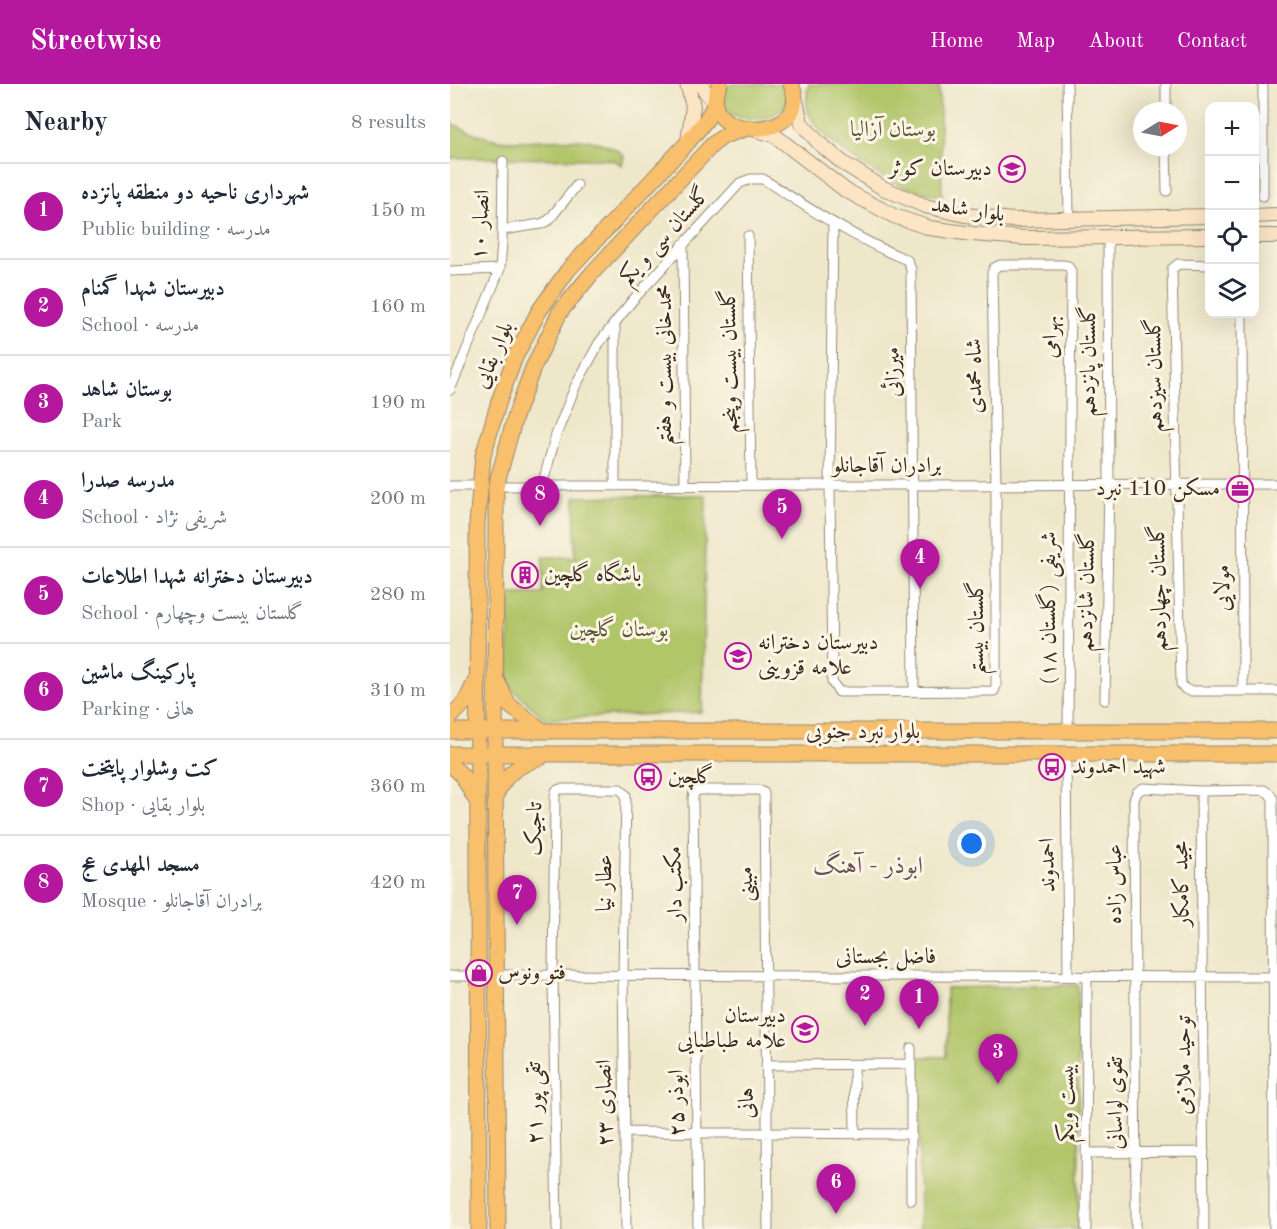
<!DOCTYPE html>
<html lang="en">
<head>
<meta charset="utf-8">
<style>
  :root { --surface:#fff; --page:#f6f6f7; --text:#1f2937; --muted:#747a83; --line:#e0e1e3; --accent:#b5179e }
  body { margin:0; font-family:"Old Standard TT",Amiri,serif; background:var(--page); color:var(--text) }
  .controls { position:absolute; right:18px; top:18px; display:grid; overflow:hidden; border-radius:12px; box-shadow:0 6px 24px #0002 }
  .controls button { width:54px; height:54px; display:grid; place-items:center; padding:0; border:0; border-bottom:2px solid var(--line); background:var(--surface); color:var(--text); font:30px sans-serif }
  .compass { position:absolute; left:683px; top:18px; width:54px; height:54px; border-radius:50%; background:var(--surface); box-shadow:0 6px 24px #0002; rotate:80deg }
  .you { position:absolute; left:522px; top:760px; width:21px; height:21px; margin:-15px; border:4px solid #fff; border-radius:50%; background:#1a73e8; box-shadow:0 0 0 9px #1a73e833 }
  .badge { display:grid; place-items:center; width:39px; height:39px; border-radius:50%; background:var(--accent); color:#fff; font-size:20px; font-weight:700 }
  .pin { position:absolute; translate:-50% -50px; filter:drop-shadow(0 2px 3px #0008) }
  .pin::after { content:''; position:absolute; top:32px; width:21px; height:18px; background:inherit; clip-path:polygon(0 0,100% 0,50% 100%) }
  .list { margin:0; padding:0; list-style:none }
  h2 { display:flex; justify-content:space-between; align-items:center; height:78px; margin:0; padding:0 24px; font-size:26px }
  h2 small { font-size:20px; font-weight:400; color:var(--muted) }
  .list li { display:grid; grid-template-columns:39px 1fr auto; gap:18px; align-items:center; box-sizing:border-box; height:96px; padding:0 24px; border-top:2px solid var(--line) }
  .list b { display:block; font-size:22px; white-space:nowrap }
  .list p { margin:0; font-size:20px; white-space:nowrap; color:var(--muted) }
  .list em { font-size:20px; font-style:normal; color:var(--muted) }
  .icon { flex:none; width:33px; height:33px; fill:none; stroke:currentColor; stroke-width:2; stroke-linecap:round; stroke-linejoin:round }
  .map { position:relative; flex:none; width:827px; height:1145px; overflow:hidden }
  header { display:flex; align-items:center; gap:36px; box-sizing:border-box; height:84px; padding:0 30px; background:var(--accent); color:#fff }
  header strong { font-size:28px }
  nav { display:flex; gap:33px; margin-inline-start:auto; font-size:21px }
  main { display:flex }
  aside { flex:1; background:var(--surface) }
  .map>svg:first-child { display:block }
  .green { fill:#b1c569; stroke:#767844; stroke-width:1.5 }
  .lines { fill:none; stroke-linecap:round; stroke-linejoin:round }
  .street-casing { stroke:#948874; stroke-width:11 }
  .secondary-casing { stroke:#948874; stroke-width:16 }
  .primary-casing { stroke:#948874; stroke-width:17 }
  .street { stroke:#fff; stroke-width:9 }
  .secondary { stroke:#fce5c4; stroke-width:14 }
  .primary { stroke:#f8bf6c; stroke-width:15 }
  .labels { text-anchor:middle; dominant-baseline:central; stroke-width:6; stroke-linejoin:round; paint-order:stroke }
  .park-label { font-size:22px; fill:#5e5834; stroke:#fcf5e5 }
  .poi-label { font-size:22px; fill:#3b2a1e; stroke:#fcf5e5; text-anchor:start }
  .street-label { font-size:22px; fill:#3b2a1e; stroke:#fcf5e5 }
  .neighbourhood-label { font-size:24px; fill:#685057; stroke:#fcf5e5 }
</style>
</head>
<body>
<header>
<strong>Streetwise</strong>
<nav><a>Home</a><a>Map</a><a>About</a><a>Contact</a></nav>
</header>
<main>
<aside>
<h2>Nearby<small>8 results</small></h2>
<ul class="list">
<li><span class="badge">1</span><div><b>شهرداری ناحیه دو منطقه پانزده</b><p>Public building · مدرسه</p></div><em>150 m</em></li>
<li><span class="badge">2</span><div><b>دبیرستان شهدا گمنام</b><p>School · مدرسه</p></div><em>160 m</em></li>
<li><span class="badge">3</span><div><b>بوستان شاهد</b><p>Park</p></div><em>190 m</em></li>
<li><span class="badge">4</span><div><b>مدرسه صدرا</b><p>School · شریفی نژاد</p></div><em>200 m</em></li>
<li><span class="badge">5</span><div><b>دبیرستان دخترانه شهدا اطلاعات</b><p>School · گلستان بیست وچهارم</p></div><em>280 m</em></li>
<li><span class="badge">6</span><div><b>پارکینگ ماشین</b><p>Parking · هانی</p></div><em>310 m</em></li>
<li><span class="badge">7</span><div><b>کت وشلوار پایتخت</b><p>Shop · بلوار بقایی</p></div><em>360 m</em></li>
<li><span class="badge">8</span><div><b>مسجد المهدی عج</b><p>Mosque · برادران آقاجانلو</p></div><em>420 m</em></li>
</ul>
</aside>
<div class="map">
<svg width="827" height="1145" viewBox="0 0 827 1145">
  <rect width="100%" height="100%" fill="#fcf5e5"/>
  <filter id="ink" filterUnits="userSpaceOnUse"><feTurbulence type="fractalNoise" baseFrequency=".0167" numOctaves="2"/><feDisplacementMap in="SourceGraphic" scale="12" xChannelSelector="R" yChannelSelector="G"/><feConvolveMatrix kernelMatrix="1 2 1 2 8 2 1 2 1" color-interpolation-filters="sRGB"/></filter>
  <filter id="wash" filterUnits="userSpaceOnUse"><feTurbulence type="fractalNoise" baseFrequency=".008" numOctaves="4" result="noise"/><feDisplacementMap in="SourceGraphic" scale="24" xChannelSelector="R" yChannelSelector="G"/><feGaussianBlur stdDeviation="1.35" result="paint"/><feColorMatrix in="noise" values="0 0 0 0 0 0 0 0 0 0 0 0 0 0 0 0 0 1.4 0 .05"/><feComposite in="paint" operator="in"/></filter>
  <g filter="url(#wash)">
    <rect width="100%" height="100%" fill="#eee7ca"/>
    <path class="green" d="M282,0H329C363,35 273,50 273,15C272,8 276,4 282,0Z
      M359,0H489L492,112C481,110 470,108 460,105C431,95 374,59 360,32C355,22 356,11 359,0Z
      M0,39C15,45 32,54 48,56C85,61 147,44 174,72L172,81L165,77L153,75L0,74Z
      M256,411L252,628L95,635L57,600L60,510H93V473H125V413Z
      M628,901L629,1145H470L468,973H496V904Z"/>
  </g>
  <g filter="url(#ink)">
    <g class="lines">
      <defs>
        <path id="street" d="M617,0L619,134
          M716,0V27
          M813,0V112
          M716,63L717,107
          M383,140L380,401L382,598L389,608L544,607L546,602V401L542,189L544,184L550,181H613L618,182L621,187L618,648
          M52,146L91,140L99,136L127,101
          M298,152L301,401
          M233,160L235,402
          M760,181L728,180L722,185L731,600L735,605L740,607H827
          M0,187L50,185
          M792,230L793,607
          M165,239V402
          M0,306L50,185L52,158L53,77
          M0,402H29
          M46,402L827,400
          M92,402L106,351L125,303L149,259L182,217L290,99L301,95H313C361,126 404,154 457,176L461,185L464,608
          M655,616L659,401L658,153
          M616,670L618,892
          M751,707L754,1145
          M46,891L827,893
          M0,892H27
          M461,964V1116
          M316,981L461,980
          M404,981L405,1049
          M175,1048L461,1050
          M636,1069L754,1068
          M107,1145L103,892L105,712L106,707L110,705H170L176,711L173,892L176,1145
          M248,1145L243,714L244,708L250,706H309L314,709L318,1145
          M636,1145L637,892
          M686,1145L684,716L687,708L693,704L751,707L814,706L820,710L823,715L824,1145"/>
        <path id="secondary" d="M237,0L243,22L238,58
          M250,0L265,20
          M345,13L351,39L369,59L393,79L433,104L475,122L515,131L563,136L760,132
          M303,45L324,51L395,106L444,132L480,144L522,150L575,154L760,152
          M804,132L827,131
          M804,152H827"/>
        <path id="primary" d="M270,0C239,59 368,59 341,0
          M47,597L59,621L93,647
          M0,634L16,617L26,596
          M0,647H827
          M0,670H827
          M0,680L12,691L26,716
          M46,711C55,690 68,681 90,674
          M29,1145L27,440L33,372L49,317L65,273L89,227L118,186L238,58L256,36L265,20
          M48,1145L45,671L46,437V402L66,330L83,284L110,228L143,188L263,60L274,52L298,44"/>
      </defs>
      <use href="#street" class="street-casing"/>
      <use href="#secondary" class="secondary-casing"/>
      <use href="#primary" class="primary-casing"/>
      <use href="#street" class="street"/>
      <use href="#secondary" class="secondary"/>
      <use href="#primary" class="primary"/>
    </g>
  </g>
  <defs>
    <symbol id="school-ring" viewBox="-11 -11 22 22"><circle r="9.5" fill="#fcf5e5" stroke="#b5179e" stroke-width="1.5"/><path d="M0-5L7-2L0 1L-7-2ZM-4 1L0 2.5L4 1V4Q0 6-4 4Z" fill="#b5179e"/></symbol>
    <symbol id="office-ring" viewBox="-11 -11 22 22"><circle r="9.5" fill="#fcf5e5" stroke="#b5179e" stroke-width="1.5"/><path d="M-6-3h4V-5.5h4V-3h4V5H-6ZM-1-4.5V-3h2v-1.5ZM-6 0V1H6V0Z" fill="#b5179e"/></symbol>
    <symbol id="building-ring" viewBox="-11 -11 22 22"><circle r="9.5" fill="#fcf5e5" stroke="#b5179e" stroke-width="1.5"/><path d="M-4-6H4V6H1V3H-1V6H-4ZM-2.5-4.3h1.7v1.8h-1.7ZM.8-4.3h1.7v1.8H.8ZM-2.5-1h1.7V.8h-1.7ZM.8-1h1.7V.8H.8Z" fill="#b5179e"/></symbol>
    <symbol id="bus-ring" viewBox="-11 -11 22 22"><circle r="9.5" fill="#fcf5e5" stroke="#b5179e" stroke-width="1.5"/><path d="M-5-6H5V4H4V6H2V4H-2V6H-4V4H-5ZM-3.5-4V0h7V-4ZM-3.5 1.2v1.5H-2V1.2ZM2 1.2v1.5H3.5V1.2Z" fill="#b5179e"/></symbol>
    <symbol id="shop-ring" viewBox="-11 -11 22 22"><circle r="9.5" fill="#fcf5e5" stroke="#b5179e" stroke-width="1.5"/><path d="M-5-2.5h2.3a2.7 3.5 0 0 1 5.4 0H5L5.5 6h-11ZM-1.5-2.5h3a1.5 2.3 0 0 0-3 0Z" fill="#b5179e"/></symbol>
  </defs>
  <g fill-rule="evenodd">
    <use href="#school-ring" x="547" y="70" width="30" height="30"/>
    <use href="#office-ring" x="775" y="390" width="30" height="30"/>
    <use href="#building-ring" x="60" y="476" width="30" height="30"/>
    <use href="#school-ring" x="273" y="557" width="30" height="30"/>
    <use href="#bus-ring" x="587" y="668" width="30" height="30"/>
    <use href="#bus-ring" x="183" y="678" width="30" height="30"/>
    <use href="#shop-ring" x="14" y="874" width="30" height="30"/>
    <use href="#school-ring" x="340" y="930" width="30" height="30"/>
  </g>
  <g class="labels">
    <g class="park-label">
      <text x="443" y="46">بوستان آزالیا</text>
      <text x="169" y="546">بوستان گلچین</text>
    </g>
    <g class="poi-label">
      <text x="542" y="85" text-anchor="end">دبیرستان کوثر</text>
      <text x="770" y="405" text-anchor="end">مسکن 110 نبرد</text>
      <text x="94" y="491">باشگاه گلچین</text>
      <text x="308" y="559">دبیرستان دخترانه<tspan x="308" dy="25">علامه قزوینی</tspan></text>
      <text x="622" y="683">شهید احمدوند</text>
      <text x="218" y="693">گلچین</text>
      <text x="48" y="889">فتو ونوس</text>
      <text x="336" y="932" text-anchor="end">دبیرستان<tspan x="336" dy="25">علامه طباطبایی</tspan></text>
    </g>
    <g class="street-label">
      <text transform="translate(518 126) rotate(8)">بلوار شاهد</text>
      <text transform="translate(31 141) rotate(-87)">انصار ۱۰</text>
      <text transform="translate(215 152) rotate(-48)">گلستان سی و یکم</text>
      <text transform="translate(601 253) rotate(-89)">بهرامی</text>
      <text transform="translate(44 271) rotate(-67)">بلوار بقایی</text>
      <text transform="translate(280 277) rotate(-91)">گلستان بیست وپنجم</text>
      <text transform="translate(639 277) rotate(-90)">گلستان پانزدهم</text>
      <text transform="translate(215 281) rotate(-90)">محمدخانی بیست و هفتم</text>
      <text transform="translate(443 288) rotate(-91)">میرزائی</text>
      <text transform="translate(705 291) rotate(-91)">گلستان سیزدهم</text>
      <text transform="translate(525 292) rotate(-91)">شاه محمدی</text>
      <text x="437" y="382">برادران آقاجانلو</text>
      <text transform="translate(709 504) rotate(-91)">گلستان چهاردهم</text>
      <text transform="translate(773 504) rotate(-90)">مولایی</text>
      <text transform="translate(637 508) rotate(-89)">گلستان شانزدهم</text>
      <text transform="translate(599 524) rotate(-90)">شریفی (گلستان ۱۸)</text>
      <text transform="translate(527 544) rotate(-90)">گلستان بیستم</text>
      <text x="413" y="648">بلوار نبرد جنوبی</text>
      <text transform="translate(85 745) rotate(-89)">تاجیک</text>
      <text transform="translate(598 781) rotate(-91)">احمدوند</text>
      <text transform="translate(155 799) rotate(-89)">عطار نیا</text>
      <text transform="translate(225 800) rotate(-91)">مکتب دار</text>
      <text transform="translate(296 800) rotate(-90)">مبینی</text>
      <text transform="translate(665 800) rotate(-90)">عباس زاده</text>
      <text transform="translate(732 800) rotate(-91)">مجید کامکار</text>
      <text x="436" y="873">فاضل بجستانی</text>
      <text transform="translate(734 981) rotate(-90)">توحید ملازمی</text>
      <text transform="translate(85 1019) rotate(-91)">تقی پور ۲۱</text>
      <text transform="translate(155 1019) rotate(-91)">انصاری ۲۳</text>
      <text transform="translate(227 1019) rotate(-91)">ابوذر ۲۵</text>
      <text transform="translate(297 1019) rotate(-91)">هانی</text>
      <text transform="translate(617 1019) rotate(-90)">بیست ویکم</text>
      <text transform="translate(666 1019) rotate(-90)">تقوی لواسانی</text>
    </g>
    <g class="neighbourhood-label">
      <text x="418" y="783">ابوذر - آهنگ</text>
    </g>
  </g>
</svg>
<div class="controls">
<button>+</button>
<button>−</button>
<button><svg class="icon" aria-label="locate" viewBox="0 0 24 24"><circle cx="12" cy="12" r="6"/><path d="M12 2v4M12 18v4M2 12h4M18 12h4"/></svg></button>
<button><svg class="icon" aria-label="layers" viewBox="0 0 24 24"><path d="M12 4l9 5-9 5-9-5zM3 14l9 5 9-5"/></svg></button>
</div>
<svg class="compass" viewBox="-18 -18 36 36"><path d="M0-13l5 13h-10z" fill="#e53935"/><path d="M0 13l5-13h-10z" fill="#747a83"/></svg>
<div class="you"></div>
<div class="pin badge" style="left:469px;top:945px">1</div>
<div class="pin badge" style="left:415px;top:942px">2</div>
<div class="pin badge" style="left:548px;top:1000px">3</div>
<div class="pin badge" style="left:470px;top:505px">4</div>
<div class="pin badge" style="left:332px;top:455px">5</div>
<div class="pin badge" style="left:386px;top:1130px">6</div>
<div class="pin badge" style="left:67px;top:841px">7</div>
<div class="pin badge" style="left:90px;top:442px">8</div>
</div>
</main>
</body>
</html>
